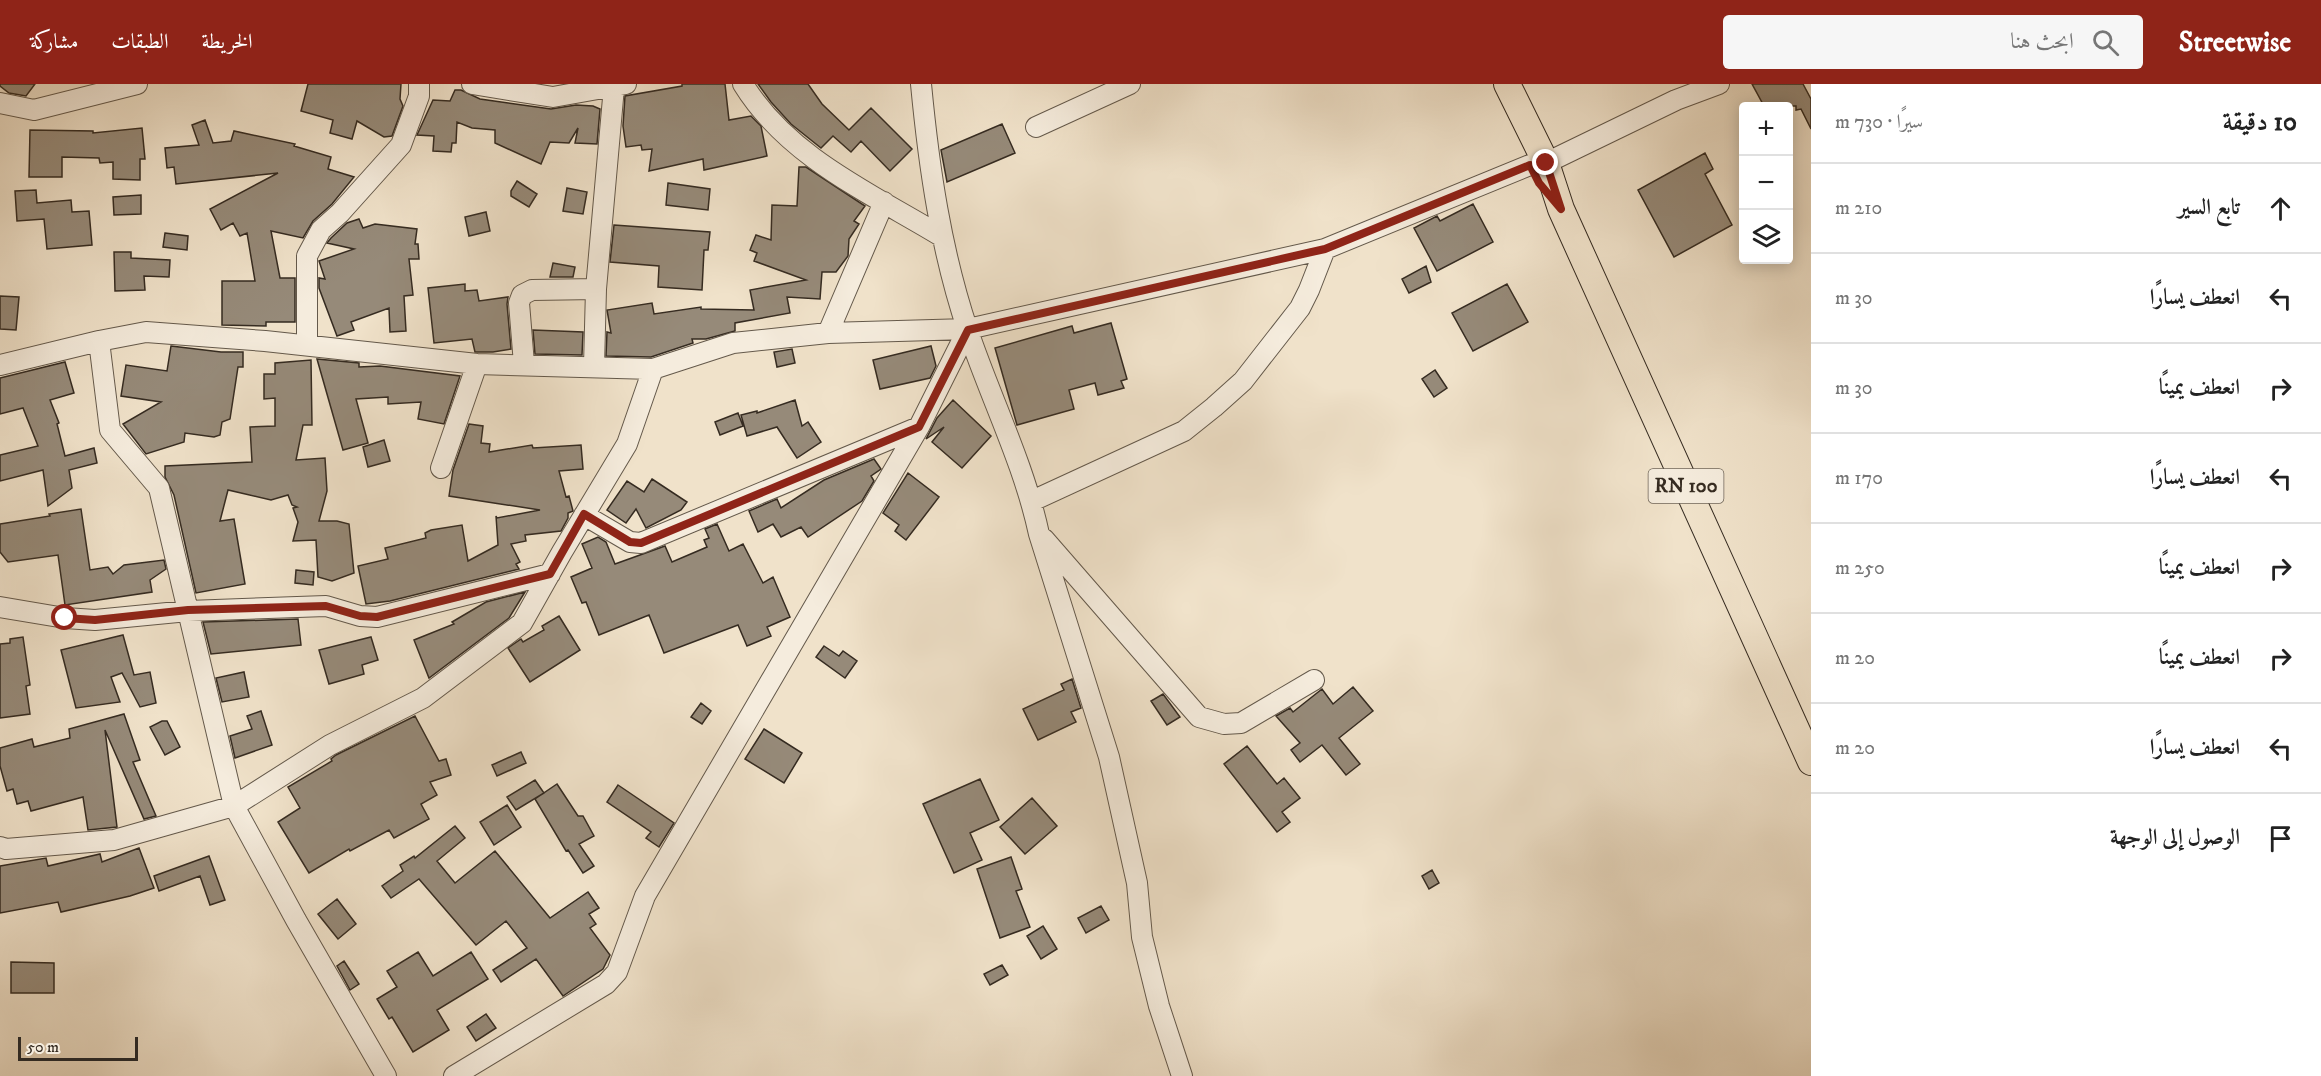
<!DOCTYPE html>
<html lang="ar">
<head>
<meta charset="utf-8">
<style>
  :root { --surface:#fff; --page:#f6f6f6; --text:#222; --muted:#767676; --line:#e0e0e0; --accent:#8f2418 }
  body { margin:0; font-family:"IM FELL DW Pica",Amiri,serif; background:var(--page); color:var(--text); direction:rtl }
  .controls { position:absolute; right:18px; top:18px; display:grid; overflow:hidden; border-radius:6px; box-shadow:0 3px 15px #0003 }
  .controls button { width:54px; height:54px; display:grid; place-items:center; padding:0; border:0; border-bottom:2px solid var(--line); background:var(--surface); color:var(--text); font:30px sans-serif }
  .scale { position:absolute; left:18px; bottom:15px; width:120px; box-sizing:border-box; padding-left:6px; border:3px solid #352b21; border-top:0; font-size:16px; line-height:21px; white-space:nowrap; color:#352b21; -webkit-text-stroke:4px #f5ecdd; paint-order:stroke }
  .stop { position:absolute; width:18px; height:18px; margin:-14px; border:4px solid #8f2418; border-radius:50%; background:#fff }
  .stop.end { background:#8f2418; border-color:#fff; box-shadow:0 2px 6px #0008 }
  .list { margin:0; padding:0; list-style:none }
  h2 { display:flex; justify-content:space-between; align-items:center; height:78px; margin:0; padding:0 24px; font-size:26px }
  h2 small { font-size:20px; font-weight:400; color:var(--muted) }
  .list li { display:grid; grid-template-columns:39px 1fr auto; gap:18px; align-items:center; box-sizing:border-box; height:90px; padding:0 24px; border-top:2px solid var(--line) }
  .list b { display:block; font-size:22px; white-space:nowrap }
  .list em { font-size:20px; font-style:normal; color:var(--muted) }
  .icon { flex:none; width:33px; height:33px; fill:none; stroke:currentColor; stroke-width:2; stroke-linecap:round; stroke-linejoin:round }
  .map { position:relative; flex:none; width:1811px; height:992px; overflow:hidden; direction:ltr }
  header { display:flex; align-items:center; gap:36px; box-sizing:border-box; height:84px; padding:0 30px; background:var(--accent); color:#fff }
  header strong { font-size:28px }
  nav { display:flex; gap:33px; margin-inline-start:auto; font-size:21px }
  .search { width:420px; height:54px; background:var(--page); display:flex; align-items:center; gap:15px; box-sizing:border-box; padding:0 21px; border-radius:6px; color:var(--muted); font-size:22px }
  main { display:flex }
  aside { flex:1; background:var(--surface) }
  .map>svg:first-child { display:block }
  .building { fill:#968a79; stroke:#352b21; stroke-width:1.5 }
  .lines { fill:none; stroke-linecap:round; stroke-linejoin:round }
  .minor-casing { stroke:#64594b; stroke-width:22 }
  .major-casing { stroke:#352b21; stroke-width:28 }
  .minor { stroke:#f5ecdd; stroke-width:20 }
  .major { stroke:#f0e2ca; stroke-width:26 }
  .route { stroke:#8f2418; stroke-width:8 }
  .labels { text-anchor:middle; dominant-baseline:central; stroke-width:4.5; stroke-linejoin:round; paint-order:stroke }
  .shield { fill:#f5ecdd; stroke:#6f6559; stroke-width:1.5 }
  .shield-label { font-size:20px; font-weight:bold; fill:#352b21 }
</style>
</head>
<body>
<header>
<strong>Streetwise</strong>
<div class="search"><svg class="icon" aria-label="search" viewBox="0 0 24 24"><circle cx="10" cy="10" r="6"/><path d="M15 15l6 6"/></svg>ابحث هنا</div>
<nav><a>الخريطة</a><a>الطبقات</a><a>مشاركة</a></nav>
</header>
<main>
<aside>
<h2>10 دقيقة<small>سيرًا · 730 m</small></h2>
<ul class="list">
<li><svg class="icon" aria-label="ahead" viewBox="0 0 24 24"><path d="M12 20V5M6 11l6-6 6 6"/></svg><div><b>تابع السير</b></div><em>210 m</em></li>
<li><svg class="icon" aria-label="left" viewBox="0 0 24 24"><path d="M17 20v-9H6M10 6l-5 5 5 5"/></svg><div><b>انعطف يسارًا</b></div><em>30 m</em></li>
<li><svg class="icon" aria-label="right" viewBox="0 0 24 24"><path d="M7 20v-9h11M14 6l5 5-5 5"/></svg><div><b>انعطف يمينًا</b></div><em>30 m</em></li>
<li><svg class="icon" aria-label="left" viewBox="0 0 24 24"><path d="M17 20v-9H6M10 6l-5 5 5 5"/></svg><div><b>انعطف يسارًا</b></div><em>170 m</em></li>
<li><svg class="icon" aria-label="right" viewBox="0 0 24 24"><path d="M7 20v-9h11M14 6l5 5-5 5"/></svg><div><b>انعطف يمينًا</b></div><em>250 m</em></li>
<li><svg class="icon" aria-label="right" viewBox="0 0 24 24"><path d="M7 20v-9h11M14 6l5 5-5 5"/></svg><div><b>انعطف يمينًا</b></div><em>20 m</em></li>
<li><svg class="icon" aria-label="left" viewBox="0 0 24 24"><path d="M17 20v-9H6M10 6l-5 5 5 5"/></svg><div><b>انعطف يسارًا</b></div><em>20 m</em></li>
<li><svg class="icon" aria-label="arrive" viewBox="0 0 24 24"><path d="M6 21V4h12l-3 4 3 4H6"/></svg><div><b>الوصول إلى الوجهة</b></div></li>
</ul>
</aside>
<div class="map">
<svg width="1811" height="992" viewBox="0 0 1811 992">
  <rect width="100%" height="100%" fill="#f0e2ca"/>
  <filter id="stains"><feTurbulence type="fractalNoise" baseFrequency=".00333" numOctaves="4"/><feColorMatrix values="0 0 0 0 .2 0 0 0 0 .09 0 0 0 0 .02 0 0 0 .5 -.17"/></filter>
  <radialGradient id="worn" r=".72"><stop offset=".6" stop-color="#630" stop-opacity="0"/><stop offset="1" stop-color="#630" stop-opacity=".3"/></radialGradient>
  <path class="building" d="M0,0H35L26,12L9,9L0,2Z
    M308,0H401L400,15L403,22L392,52L384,53L357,37L352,55L330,49L333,36L301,27Z
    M682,0H725L729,36L751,32L761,42L767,72L704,86L703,75L649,87L652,65L642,66L641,61L626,63L623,42L625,12L682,2Z
    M758,0H808L822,20L849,46L871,24L912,65L890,87L861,57L851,68L833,52L821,64L791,40L771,18Z
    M1752,0H1803L1811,15V45L1801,25L1796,26V22H1764Z
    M455,6H461L480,15L551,25L576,21L593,22L600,25L597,60L575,59L578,44L569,59L550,58L541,80L495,59V46L472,44L457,38L456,59H452L451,68L433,67L434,52L417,51L433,16L450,17Z
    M205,36L213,59L231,57L234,47L295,60L294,62L331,73L328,85L354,93L332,120L313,137L303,154L271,147L280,194H295V238H266V242L222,241V197H255L247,149L240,152L233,139L221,146L210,125L278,89L176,100L174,83L167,84L165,64L199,61L192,41Z
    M1002,40L1015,69L947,98L941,66Z
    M142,44L145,75H140V96L113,95V78L100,79L99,74L62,73V93H29L30,46L93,47V49Z
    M1705,69L1713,85L1705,90L1732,141L1674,173L1638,106Z
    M799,83H806L865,122L854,137L859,140L849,155L848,172L836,188H822L820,215L787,213L790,229L735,239V247L706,255H692L693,259L651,273L606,272L607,248L611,249L607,226L652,219L654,230L701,223V225L754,226L750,206L806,196L754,177L757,169L750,166L756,151L771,156L772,121L797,122Z
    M517,97L537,110L529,123L511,112V107Z
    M668,99L710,105L708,126L666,121Z
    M567,104L587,108L583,130L563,127Z
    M36,106L37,119L71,116L72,128L89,127L92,161L47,165L44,135L17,137L15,107Z
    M141,111V130L114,131L113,113Z
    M1473,120L1493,158L1437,187L1414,144L1437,132L1440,137Z
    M486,128L490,147L469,152L465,133Z
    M359,135L363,144L375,140L417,145L415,160H418L419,175H409L413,211L404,212L406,247L390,248L389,224L351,238L354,246L337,252L319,204V194L325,195L319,177L354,165L327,159L331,154L347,139Z
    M614,141L710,148L708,166H704L702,206L658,203L659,182L610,178Z
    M165,149L188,152L187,166L163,163Z
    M114,168H131V174L170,176L169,193L144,192L145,206L115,207Z
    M553,179L575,183L573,193H550Z
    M1426,182L1431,198L1409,209L1402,195Z
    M465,200V207L477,206L479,217L508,213L507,220L511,265L493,268H475L472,255L434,259L428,204Z
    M1507,200L1528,238L1473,267L1452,229Z
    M0,212L19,213L16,246L0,245Z
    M1111,239L1127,295L1121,297L1124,304L1098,311L1095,299L1069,306L1074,325L1017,341L995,264L1072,242L1074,249Z
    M533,246L583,248L582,271L535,270Z
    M171,262L221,268H243V283H238L230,335L222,338L220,351L214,353L185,349L184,358L146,370L123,340L161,318L121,312L126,281L167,287Z
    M931,262L936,282L930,294L880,305L873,276Z
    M792,265L795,279L777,283L774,268Z
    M317,275L359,279V283L380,282L460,292L444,340L418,335L421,318L388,320V313L356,315L368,359L343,366Z
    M311,276L312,341H303L296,376L325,374L327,407L319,437H337L349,440L354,489L332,497L318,493L316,456L293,457L298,438L293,424L297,423L292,421L288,411L271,416L228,406L220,437L234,435L245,500L196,509L174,411L165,393V382L252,378L250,343L275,342V314L264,315V290H275V279Z
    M65,278L74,309L50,316L59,339L57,340L65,372L94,364L97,379L69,386L72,404L48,422L43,386L0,397V371L38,362L23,324L0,330V294Z
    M1435,286L1447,304L1434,313L1422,295Z
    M795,316L802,342L808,338L821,358L797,374L777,343L747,352L741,331L757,327V329Z
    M953,316L991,352L962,384L932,358L944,343L926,355L937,334Z
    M738,329L743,342L720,351L715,338Z
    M469,340L483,342L481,359L490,360L489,368L532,361L533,364L581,361L583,385L559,387L566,413L569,412L573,427L568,429V434L561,447L525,451L526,457L511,460L520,478L516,480L519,485L390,517L366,520L358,482L388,475L385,464L426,454L425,449L431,446L462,441L468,477L498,461L496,432L497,434L540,426L449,412L453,386Z
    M384,356L390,377L368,383L363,363Z
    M874,375L881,385L871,392L874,397L862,417L808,453L801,443L781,453L773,440L758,448L749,427L777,415L781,424L824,396Z
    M908,389L939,413L906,456L895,447L899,441L883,429Z
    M652,395L687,418L681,426L646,444L636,425L626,439L607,426L627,397L644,408Z
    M81,425L90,486L108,483L113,490L124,481L164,476L166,485L150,496L152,508L65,521L58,471L8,478L0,468V440L50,432L49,430Z
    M717,440L729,467L743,460L763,499L773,493L790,533L767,543L771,552L747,562L738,541L664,569L649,531L599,551L586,518L582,519L571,493L592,484L582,460L598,453L606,458L615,480L665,462L672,478L707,463L704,456L709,454L705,445Z
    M296,486L314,488L313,501L295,499Z
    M525,508L509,534L429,594L414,556L454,540L452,538L486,518Z
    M559,532L580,566L530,598L508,564L521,555L523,558L544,546L542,542Z
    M298,535L301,561L211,570L203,538Z
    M123,551L134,591L150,588L156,619L140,623L122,589L111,593L120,618L76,624L61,566Z
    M23,553L30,601L26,602L30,630L0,634V560L10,559V555Z
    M371,553L378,576L362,581L364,590L329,600L319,566Z
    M824,562L839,572L843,567L857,577L845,594L816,573Z
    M244,588L249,613L222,618L216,594Z
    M1072,595L1081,624L1071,628L1076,638L1038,656L1023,625L1064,606L1061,600Z
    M1353,603L1373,627L1339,654L1360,680L1346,691L1322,661L1300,678L1291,666L1300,659L1276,632L1290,624L1293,628L1322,605L1333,620Z
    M1163,610L1180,633L1167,641L1151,617Z
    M701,619L711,627L702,640L691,633Z
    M261,627L272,661L235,674L230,652L252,645L247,632Z
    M124,630L140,676L133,678L156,732L144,735L105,646L117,743L88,746L83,713L31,727L28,717L17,720L13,705L7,707L0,682V664L32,655L34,663L70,654L69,645Z
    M415,632L439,677L446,675L451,691L430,698L437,711L421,720L429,735L394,754L389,746L350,767L349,765L309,789L278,738L300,724L288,703L332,677L331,675L336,671Z
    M162,637H167L180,663L165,671L150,643Z
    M764,645L802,669L784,699L745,675Z
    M1247,662L1277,700L1284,694L1300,714L1282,728L1290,738L1277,748L1224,680Z
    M521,668L526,679L497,692L492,681Z
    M980,695L999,736L970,749L982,776L954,789L923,720Z
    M535,696L544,709L516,726L507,713Z
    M557,700L578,732H583L594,752L579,760L594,782L583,789L568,766L566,767L535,715Z
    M618,701L674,739L659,763L646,754L651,748L607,718Z
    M1032,714L1057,742L1025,770L1000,743Z
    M507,721L521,743L494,761L480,738Z
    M455,742L465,754L437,777L455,799L495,767L550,834L588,808L599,824L589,830L596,840L590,844L610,871L603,885L563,912L536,875L501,898L493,886L527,864L506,837L476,861L419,795L391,814L382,802L403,787L400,781L414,772L415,774Z
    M139,764L154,804L130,812L61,828L58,818L0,829V782L46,774L48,782L100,770L102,778Z
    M209,772L225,816L210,821L200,792L159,807L154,792Z
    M1011,773L1022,805L1016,807L1030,843L1000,854L977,785Z
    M1432,786L1439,799L1429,805L1422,792Z
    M337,815L356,840L338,855L318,830Z
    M1101,822L1109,836L1086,849L1078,834Z
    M1043,842L1057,865L1041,875L1027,852Z
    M418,868L433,892L471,868L488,895L437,926L449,946L413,968L392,933L389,935L377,915L397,903L387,887Z
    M344,877L359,900L350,906L337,882Z
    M11,878L54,879V909H11Z
    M1002,881L1008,891L990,901L984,890Z
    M486,930L496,944L476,957L467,943Z"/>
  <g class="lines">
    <defs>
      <path id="minor" d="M472,0L553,13L626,0
        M743,0C788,73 870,109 941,152
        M921,0C929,84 941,167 968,247C991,315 1024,380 1039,450L1109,673L1137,799L1142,853L1159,922L1182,992
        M0,19L34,26L137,0
        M1036,43L1130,0
        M1546,79L1676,16L1719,0
        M828,249L884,118
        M99,257L110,346L159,404L234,722L296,836L386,992
        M307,261V172L321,146L340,129L401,61L419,12V0
        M524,280L519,219L522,211L532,206L596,205
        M0,281L99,257L146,248L265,257L477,280L653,285L733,259L828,249L968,245L1325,165L1530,81
        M594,282L596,205L614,3
        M441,384L477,280
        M1032,417L1184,347L1214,323L1243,297L1300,224L1309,206L1325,165
        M584,431L630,458L641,459L919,343
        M1044,455L1199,633L1224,640L1241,639L1314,596
        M0,523L65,534L95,536L188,527L326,522L360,532L377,533L550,490
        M0,763L6,765L114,756L234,722L330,661L423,614L522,539L562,468L627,360L653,285
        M454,992L606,900L617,888L645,812L919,343L968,245"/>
      <path id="major" d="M1507,0L1546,79L1561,125L1811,678"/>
    </defs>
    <use href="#minor" class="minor-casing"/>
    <use href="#major" class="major-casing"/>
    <use href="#minor" class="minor"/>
    <use href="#major" class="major"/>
  </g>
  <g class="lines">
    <path class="route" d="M65,534L95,536L188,526L326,522L360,532L377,533L550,490L584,430L630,458L641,459L919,343L968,246L1325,165L1530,81L1539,99L1561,125L1546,79"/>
  </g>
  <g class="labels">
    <rect class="shield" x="1648.5" y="385" width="75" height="34" rx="4.5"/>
    <g class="shield-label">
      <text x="1686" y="402">RN 100</text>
    </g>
  </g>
  <rect width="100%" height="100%" filter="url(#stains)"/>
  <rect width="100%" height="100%" fill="url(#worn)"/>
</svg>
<div class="controls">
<button>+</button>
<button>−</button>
<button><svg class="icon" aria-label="layers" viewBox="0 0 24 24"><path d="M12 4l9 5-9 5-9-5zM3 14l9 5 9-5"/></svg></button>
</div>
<div class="scale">50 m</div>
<div class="stop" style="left:65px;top:534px"></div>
<div class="stop end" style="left:1546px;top:79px"></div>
</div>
</main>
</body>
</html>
